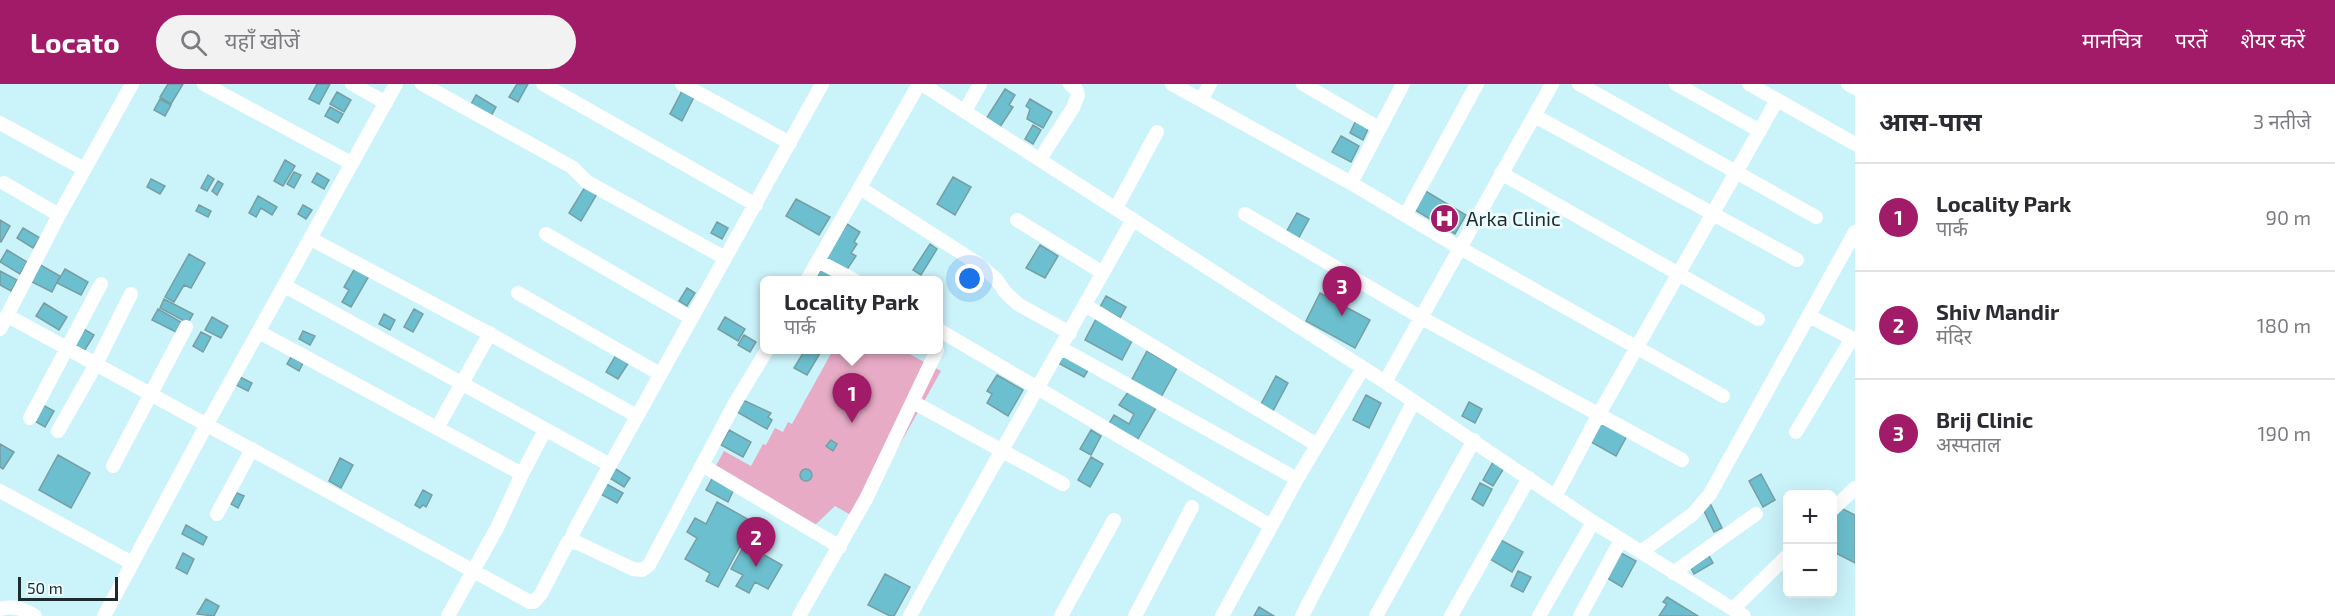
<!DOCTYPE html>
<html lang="hi">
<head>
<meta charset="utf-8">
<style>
  :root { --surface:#fff; --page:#f2f2f3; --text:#2b2b33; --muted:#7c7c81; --line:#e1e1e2; --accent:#a11b69 }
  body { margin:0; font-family:"Exo 2","Noto Sans Devanagari",sans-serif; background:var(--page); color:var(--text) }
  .controls { position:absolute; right:18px; bottom:18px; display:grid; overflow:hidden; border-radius:9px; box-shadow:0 6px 24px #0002 }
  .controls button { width:54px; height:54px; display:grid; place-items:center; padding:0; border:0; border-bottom:2px solid var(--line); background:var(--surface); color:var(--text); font:30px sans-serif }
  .scale { position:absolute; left:18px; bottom:15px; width:100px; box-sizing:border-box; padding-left:6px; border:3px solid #1b2b2e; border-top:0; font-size:16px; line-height:21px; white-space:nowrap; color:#1b2b2e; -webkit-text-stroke:4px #ebfbfe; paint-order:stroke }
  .you { position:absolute; left:970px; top:195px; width:21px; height:21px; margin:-15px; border:4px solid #fff; border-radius:50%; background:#1a73e8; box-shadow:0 0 0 9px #1a73e833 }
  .badge { display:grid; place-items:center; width:39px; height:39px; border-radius:50%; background:var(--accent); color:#fff; font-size:20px; font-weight:700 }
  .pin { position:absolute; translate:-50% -50px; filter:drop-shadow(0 2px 3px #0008) }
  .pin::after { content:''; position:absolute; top:32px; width:21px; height:18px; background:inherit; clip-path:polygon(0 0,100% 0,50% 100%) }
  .popup { position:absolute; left:760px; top:192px; width:183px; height:78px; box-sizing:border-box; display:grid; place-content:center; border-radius:9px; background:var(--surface); filter:drop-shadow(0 2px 4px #0005); font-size:20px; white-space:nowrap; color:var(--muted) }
  .popup b { font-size:22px; color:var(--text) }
  .popup::after { content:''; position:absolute; left:50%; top:100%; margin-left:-12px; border:12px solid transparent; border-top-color:var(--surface) }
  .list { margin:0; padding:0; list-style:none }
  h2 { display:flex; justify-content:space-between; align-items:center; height:78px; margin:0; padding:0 24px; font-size:26px }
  h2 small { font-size:20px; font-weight:400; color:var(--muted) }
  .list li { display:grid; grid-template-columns:39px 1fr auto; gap:18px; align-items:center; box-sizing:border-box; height:108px; padding:0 24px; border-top:2px solid var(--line) }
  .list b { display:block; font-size:22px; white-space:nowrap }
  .list p { margin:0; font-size:20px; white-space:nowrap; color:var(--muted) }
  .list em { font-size:20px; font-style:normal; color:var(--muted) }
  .icon { flex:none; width:33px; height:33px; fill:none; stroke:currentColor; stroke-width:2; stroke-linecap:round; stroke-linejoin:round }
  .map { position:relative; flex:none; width:1855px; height:532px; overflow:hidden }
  header { display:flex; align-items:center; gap:36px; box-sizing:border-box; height:84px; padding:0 30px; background:var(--accent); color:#fff }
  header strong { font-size:28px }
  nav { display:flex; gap:33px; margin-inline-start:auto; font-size:21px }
  .search { width:420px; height:54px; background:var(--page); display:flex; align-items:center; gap:15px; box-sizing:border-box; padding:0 21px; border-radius:33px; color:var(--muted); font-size:22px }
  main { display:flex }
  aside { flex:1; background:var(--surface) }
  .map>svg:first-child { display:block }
  .green { fill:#e7abc6 }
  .building { fill:#6cbfce; stroke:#789ea5; stroke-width:1.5 }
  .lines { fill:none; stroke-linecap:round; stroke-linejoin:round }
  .minor { stroke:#fff; stroke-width:14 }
  .labels { text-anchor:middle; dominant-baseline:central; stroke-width:6; stroke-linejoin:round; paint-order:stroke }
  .poi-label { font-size:20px; fill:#1b2b2e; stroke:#ebfbfe; text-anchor:start }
</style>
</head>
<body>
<header>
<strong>Locato</strong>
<div class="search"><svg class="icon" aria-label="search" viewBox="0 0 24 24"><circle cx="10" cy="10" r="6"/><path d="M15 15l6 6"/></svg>यहाँ खोजें</div>
<nav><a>मानचित्र</a><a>परतें</a><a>शेयर करें</a></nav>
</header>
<main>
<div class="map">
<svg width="1855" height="532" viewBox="0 0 1855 532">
  <rect width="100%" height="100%" fill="#cbf3fa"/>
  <path class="green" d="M833,266H902L941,287L858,435L835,422L813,443L713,387L724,367L751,382L763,360L766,361L775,344L783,348L788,338L792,340Z"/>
  <path class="building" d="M168,0H183L171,20L160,13Z
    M317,0H330L319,20L309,15Z
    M517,0H528L518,18L509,13Z
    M683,5L695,11L682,37L670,30Z
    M1005,5L1015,11L1009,21L1013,23L1000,43L986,35Z
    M337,8L351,16L344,28L330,20Z
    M476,11L496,23L490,34L470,22Z
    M160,15L171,21L165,32L154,26Z
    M1030,15L1052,28L1043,44L1027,35L1030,25L1026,22Z
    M330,23L343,30L338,39L325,32Z
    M1356,36L1369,43L1363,56L1350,49Z
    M1033,41L1041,46L1033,60L1025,55Z
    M1341,52L1359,62L1351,78L1332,68Z
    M285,76L295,82L283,102L274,97Z
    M294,88L301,91L294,104L287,100Z
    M317,89L329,96L324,105L312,98Z
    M208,91L214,95L207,107L201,104Z
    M953,93L971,103L955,131L937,120Z
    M151,95L165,102L160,110L147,103Z
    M218,97L223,100L217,111L212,107Z
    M585,103L597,110L581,137L569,129Z
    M1422,105L1466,131L1455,150L1410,123Z
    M258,112L277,123L272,131L261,124L256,133L249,129Z
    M796,115L830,133L819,151L786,132Z
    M199,121L211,127L208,133L196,127Z
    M303,121L312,126L306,135L298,130Z
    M1297,129L1309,135L1297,157L1285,150Z
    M0,136L10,142L1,158L0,157Z
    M717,138L728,144L722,155L711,149Z
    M847,140L860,148L854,158L857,160L851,169L856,172L846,187L825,174Z
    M23,144L40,154L33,164L17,154Z
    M930,160L937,165L921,191L913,186Z
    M1040,161L1058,172L1045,194L1026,184Z
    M7,166L27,178L20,190L0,178Z
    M189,170L205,179L191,204L184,201L174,218L165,213Z
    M37,179L60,192L52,208L28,196Z
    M355,184L369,192L351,223L342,218L349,206L344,203Z
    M822,184L842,196H815Z
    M65,185L88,198L81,211L57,199Z
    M0,187L17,196L11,207L0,201Z
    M687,204L695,209L687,222L679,217Z
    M1320,209L1370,236L1355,264L1306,237Z
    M1106,212L1126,223L1120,234L1100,223Z
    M164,215L193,230L188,239L160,224Z
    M44,219L67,233L59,246L36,232Z
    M158,225L181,238L176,248L152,236Z
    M414,225L423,230L413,248L404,243Z
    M384,230L395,236L390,246L379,240Z
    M212,233L228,242L221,254L205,246Z
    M725,233L745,245L738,257L718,245Z
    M1097,233L1134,253L1122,276L1085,256Z
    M82,244L94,251L83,269L72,262Z
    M303,247L315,252L310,261L299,255Z
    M201,248L211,253L203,268L193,262Z
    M744,251L756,258L750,268L738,261Z
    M805,266H822L807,291L794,284Z
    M1147,267L1177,284L1160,315L1130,299Z
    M1063,268L1090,283L1084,293L1058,279Z
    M616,271L629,278L618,295L606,288Z
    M291,273L303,279L299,287L287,280Z
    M997,291L1023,306L1008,332L987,319L992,310L987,307Z
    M1276,292L1288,299L1273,327L1261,320Z
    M240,293L252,299L248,307L236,301Z
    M1128,308L1156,324L1135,360L1107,343L1114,331L1129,340L1134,330L1119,321Z
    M1366,311L1381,319L1369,344L1353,336Z
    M743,316L771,329L768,333L772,336L767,345L737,328Z
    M1469,318L1482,325L1475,339L1462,332Z
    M39,319L54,327L45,343L31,335Z
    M1603,336L1628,350L1616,372L1591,358Z
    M729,346L751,358L743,373L721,361Z
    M1091,346L1101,352L1091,371L1080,365Z
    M831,356L837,360L833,367L826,362Z
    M0,360L14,368L3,385L0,383Z
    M58,371L90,389L71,424L39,406Z
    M1091,373L1103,380L1090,403L1078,396Z
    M340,374L353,381L341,404L329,397Z
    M1493,378L1504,384L1493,402L1483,396Z
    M611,382L630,394L624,403L605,391Z
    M800 391a6 6 0 1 1 12 0a6 6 0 1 1-12 0Z
    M1761,390L1775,416L1763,423L1749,397Z
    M713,393L734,405L728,418L706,406Z
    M601,397L623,409L617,419L595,407Z
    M1480,399L1492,405L1483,422L1472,415Z
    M423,406L432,411L426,423L423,421L420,424L415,421Z
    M237,409L244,412L238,424L231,420Z
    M717,418L753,438L718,503L706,497L710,489L685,475L697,454L687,448L695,434L706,440Z
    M1710,419L1722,444L1714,448L1702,423Z
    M1839,423L1855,431V479L1832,467V436Z
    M186,441L207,453L203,461L182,450Z
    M1499,455L1523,468L1512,488L1488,474Z
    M745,460L782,481L768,505L755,498L749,509L736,502L743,491L731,485Z
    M183,469L194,475L187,490L176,484Z
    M1621,469L1636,477L1622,503L1607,494Z
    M1708,470L1713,479L1694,490L1689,480Z
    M1518,487L1531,493L1523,508L1511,502Z
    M885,490L910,503L894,532H890L868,521Z
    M1667,513L1698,532H1659L1667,520L1663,518Z
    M206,515L219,522L214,532L197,530Z
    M1259,523L1274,532H1254Z"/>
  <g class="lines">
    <path class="minor" d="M204,0L351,79
      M352,0L386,19
      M422,0L572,83L587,98L725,174
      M543,0L756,121
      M682,0L790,59
      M922,0L1385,298L1593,438L1744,532
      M1172,0L1351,99L1460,164L1723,312
      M1303,0L1379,44
      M1579,0L1816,133
      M1676,0L1760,47
      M1749,0L1855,60
      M1848,0L1855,4
      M1201,16L1210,0
      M965,27L980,0
      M1535,32L1797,176
      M0,39L84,85
      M1040,75L1073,24L1078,11L1076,5L1070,0
      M1501,89L1758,235
      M4,99L59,131
      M1351,99L1403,0
      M860,104L977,179L996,195L1006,209L1018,220L1070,249
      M1116,124L1157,48
      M1245,130L1420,233L1682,376
      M1406,130L1477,0
      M1017,136L1103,189
      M546,150L691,234
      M311,155L488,249L637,332
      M818,177L854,196
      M807,196L919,0
      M285,202L610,381
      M518,209L660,290
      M1085,221L1317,361
      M8,232L530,518H534L541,510L568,458L578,459L633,485L642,486L649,481L735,319L767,266
      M1809,232L1855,256
      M0,245L59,131L132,0
      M939,246L1271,442
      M259,248L522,390
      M1061,264L1297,395
      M1385,298L1552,0
      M913,318L1063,400
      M30,334L101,200
      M437,344L490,249
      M58,347L95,282L131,210
      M1796,348L1852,254
      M702,381L840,463
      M113,382L186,243
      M0,407L132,479
      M1556,411L1599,330L1777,16
      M1832,426L1855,404
      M217,430L252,365
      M570,458L575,445L610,381L822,0
      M1641,468L1693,430L1710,410L1855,148
      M1673,489L1756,430
      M0,525C13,521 23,525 35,532
      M1733,525L1788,471
      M104,532L207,340L396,0
      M448,532L497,444L522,390L545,346
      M799,532L866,415L937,266
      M910,532C982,398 1059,268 1133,135
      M1061,532L1114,436
      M1135,532L1192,423
      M1222,532L1297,395L1363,284
      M1302,532L1414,317
      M1376,532L1474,356
      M1451,532L1529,394
      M1539,532L1593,438
      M1580,532L1621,456"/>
  </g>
  <defs>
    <symbol id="hospital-disc" viewBox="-11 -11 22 22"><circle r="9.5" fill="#a11b69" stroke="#ebfbfe"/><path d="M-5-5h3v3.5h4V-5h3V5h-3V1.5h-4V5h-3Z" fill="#fff"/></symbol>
  </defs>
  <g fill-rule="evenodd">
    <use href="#hospital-disc" x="1428" y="118" width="33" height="33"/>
  </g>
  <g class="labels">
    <g class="poi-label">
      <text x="1466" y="134">Arka Clinic</text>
    </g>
  </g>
</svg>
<div class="controls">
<button>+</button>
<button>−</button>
</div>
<div class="scale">50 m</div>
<div class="you"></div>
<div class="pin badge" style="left:852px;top:339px">1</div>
<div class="popup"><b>Locality Park</b>पार्क</div>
<div class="pin badge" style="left:756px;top:483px">2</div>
<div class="pin badge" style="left:1342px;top:232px">3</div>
</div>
<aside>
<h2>आस-पास<small>3 नतीजे</small></h2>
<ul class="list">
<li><span class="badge">1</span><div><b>Locality Park</b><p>पार्क</p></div><em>90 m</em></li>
<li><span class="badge">2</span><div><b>Shiv Mandir</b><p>मंदिर</p></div><em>180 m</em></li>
<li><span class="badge">3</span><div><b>Brij Clinic</b><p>अस्पताल</p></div><em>190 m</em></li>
</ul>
</aside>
</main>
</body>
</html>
